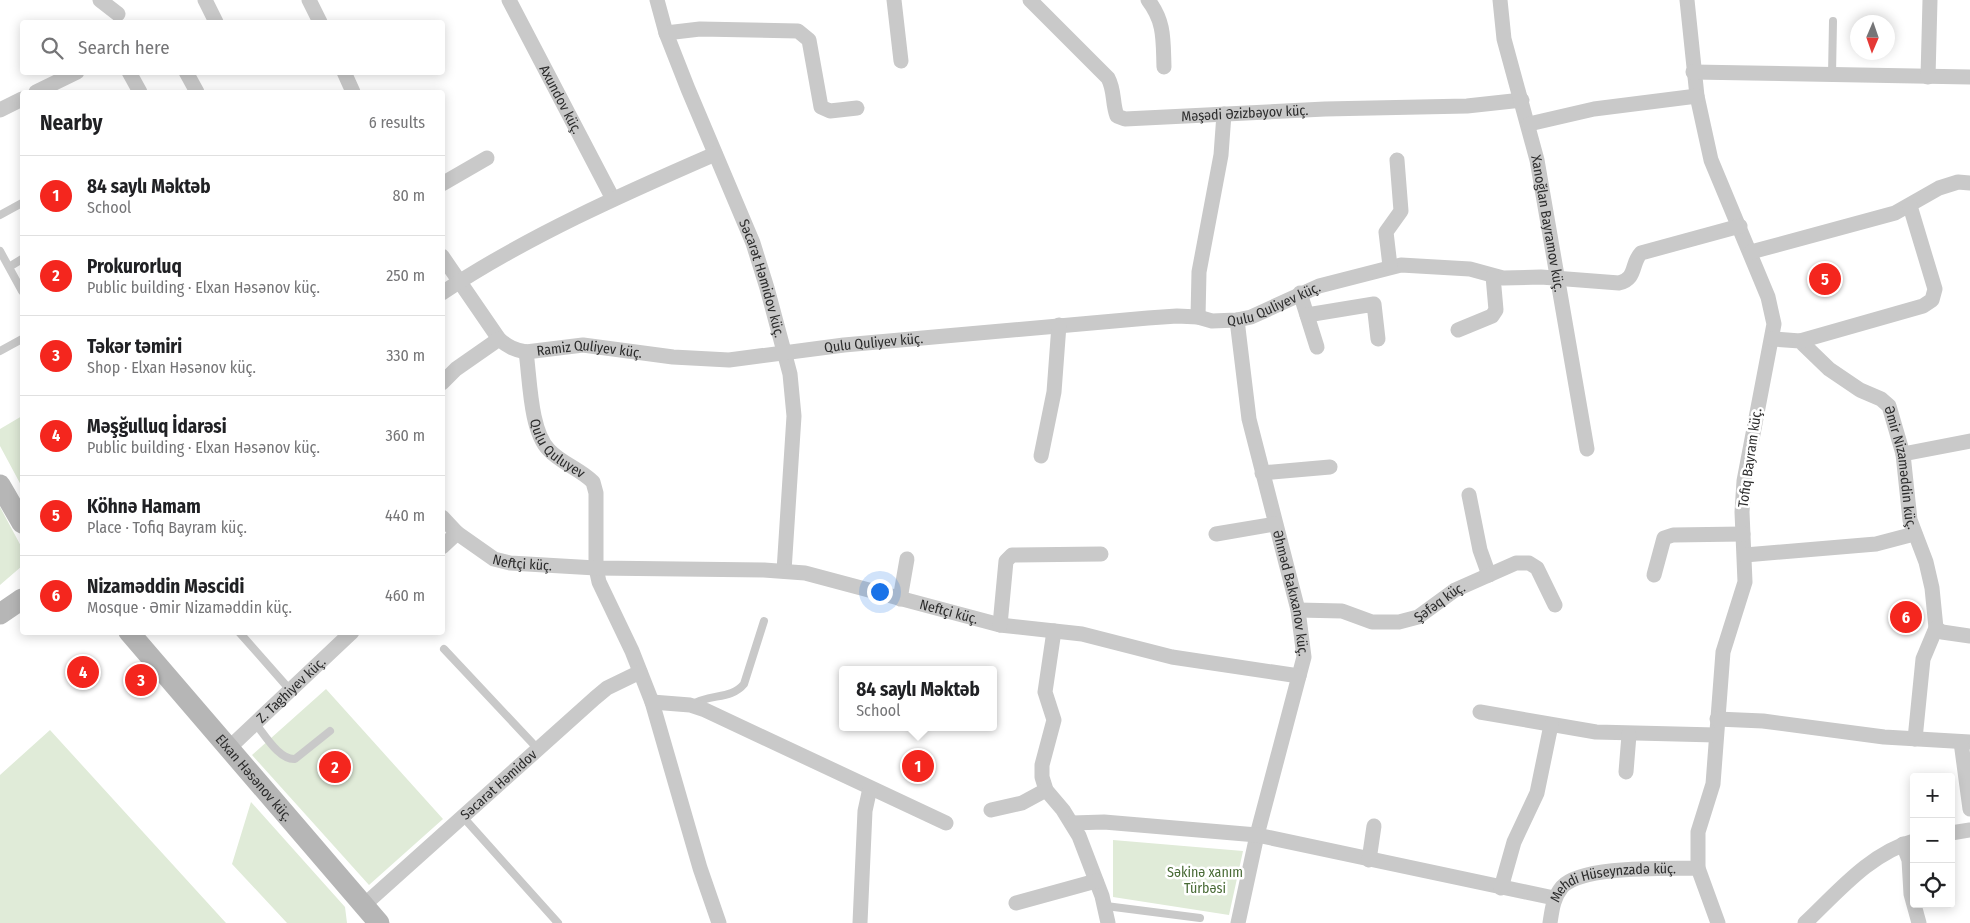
<!DOCTYPE html>
<html lang="en">
<head>
<meta charset="utf-8">
<style>
  :root { --surface:#fff; --page:#f2f2f2; --text:#202124; --muted:#757577; --line:#e0e0e0; --accent:#f4261e }
  body { margin:0; font-family:"Fira Sans Condensed",sans-serif; background:var(--page); color:var(--text) }
  .controls { position:absolute; right:15px; bottom:15px; display:grid; overflow:hidden; border-radius:5px; box-shadow:0 2px 12px #0003 }
  .controls button { width:45px; height:45px; display:grid; place-items:center; padding:0; border:0; border-bottom:1px solid var(--line); background:var(--surface); color:var(--text); font:25px sans-serif }
  .compass { position:absolute; left:1850px; top:15px; width:45px; height:45px; border-radius:50%; background:var(--surface); box-shadow:0 2px 12px #0003; rotate:182deg }
  .you { position:absolute; left:879px; top:591px; width:18px; height:18px; margin:-12px; border:4px solid #fff; border-radius:50%; background:#1a73e8; box-shadow:0 0 0 8px #1a73e833 }
  .badge { display:grid; place-items:center; width:32px; height:32px; border-radius:50%; background:var(--accent); color:#fff; font-size:16px; font-weight:700 }
  .pin { position:absolute; translate:-50% -50%; border:2px solid #fff; box-shadow:0 1px 5px #0006 }
  .popup { position:absolute; left:839px; top:666px; width:158px; height:65px; box-sizing:border-box; display:grid; place-content:center; border-radius:5px; background:var(--surface); filter:drop-shadow(0 1px 4px #0005); font-size:16px; white-space:nowrap; color:var(--muted) }
  .popup b { font-size:19px; color:var(--text) }
  .popup::after { content:''; position:absolute; left:50%; top:100%; margin-left:-10px; border:10px solid transparent; border-top-color:var(--surface) }
  .list { margin:0; padding:0; list-style:none }
  h2 { display:flex; justify-content:space-between; align-items:center; height:65px; margin:0; padding:0 20px; font-size:21px }
  h2 small { font-size:16px; font-weight:400; color:var(--muted) }
  .list li { display:grid; grid-template-columns:32px 1fr auto; gap:15px; align-items:center; box-sizing:border-box; height:80px; padding:0 20px; border-top:1px solid var(--line) }
  .list b { display:block; font-size:19px; white-space:nowrap }
  .list p { margin:0; font-size:16px; white-space:nowrap; color:var(--muted) }
  .list em { font-size:16px; font-style:normal; color:var(--muted) }
  .icon { flex:none; width:28px; height:28px; fill:none; stroke:currentColor; stroke-width:2; stroke-linecap:round; stroke-linejoin:round }
  .map { position:relative; flex:none; width:1970px; height:923px; overflow:hidden }
  .search { position:absolute; background:var(--surface); box-shadow:0 2px 12px #0003; left:20px; top:20px; width:425px; height:55px; display:flex; align-items:center; gap:12px; box-sizing:border-box; padding:0 18px; border-radius:5px; color:var(--muted); font-size:19px }
  .panel { position:absolute; background:var(--surface); box-shadow:0 2px 12px #0003; left:20px; top:90px; width:425px; height:545px; border-radius:5px }
  .map>svg:first-child { display:block }
  .green { fill:#e0ebd8 }
  .lines { fill:none; stroke-linecap:round; stroke-linejoin:round }
  .lane { stroke:#c9c9c9; stroke-width:8 }
  .street { stroke:#c9c9c9; stroke-width:15 }
  .secondary { stroke:#b6b6b6; stroke-width:21 }
  .labels { text-anchor:middle; dominant-baseline:central; stroke-width:5; stroke-linejoin:round; paint-order:stroke }
  .street-label { font-size:14px; fill:#2c2c2c; stroke:#fff }
  .park-label { font-size:14px; fill:#496b36; stroke:#fff }
</style>
</head>
<body>
<div class="map">
<svg width="1970" height="923" viewBox="0 0 1970 923">
  <rect width="100%" height="100%" fill="#fff"/>
  <path class="green" d="M22,416V487L0,446V429Z
    M0,507L22,548V566L0,585Z
    M326,689L443,819L369,885L252,755Z
    M50,730L226,923H0V775Z
    M251,802L345,907L347,923H287L232,864Z
    M1113,840L1243,851L1229,915L1113,897Z"/>
  <g class="lines">
    <path class="lane" d="M1832,75L1833,21
      M0,215L22,203
      M0,251L22,291
      M9,267L22,259
      M0,351L22,339
      M239,632L291,691
      M444,649L537,748
      M691,705C710,693 731,700 744,684L764,621
      M255,723C265,735 279,760 295,759L330,731
      M463,817L558,923
      M1106,906L1200,918"/>
    <g class="street">
      <path d="M100,0L118,14"/>
      <path d="M205,0L216,22"/>
      <path d="M309,0L320,22"/>
      <path id="s1" d="M509,0L613,199"/>
      <path id="s2" d="M657,0L666,33L688,89L753,243L767,288L790,374L794,416L784,571"/>
      <path d="M894,0L901,61"/>
      <path id="s3" d="M1030,0L1108,78C1115,91 1112,103 1117,116L1125,119L1325,109L1467,106L1522,100"/>
      <path d="M1148,0C1165,22 1163,40 1164,67"/>
      <path id="s4" d="M1500,0L1504,39L1537,160L1587,449"/>
      <path d="M1687,0L1697,96L1711,160L1768,297L1774,324L1744,481L1742,512L1745,582L1723,652L1713,784L1698,832V868L1718,923"/>
      <path d="M666,33L700,29L798,31L809,40L821,107L830,111L857,108"/>
      <path d="M129,72L140,92"/>
      <path d="M186,72L197,92"/>
      <path d="M344,72L353,92"/>
      <path d="M1693,72L1970,77"/>
      <path d="M1928,77L1930,0"/>
      <path d="M36,92L77,72"/>
      <path d="M0,110L22,99"/>
      <path d="M1529,124L1594,109L1697,96"/>
      <path d="M442,184L487,158"/>
      <path d="M1751,252L1895,213L1939,188L1958,182L1970,183"/>
      <path id="s5" d="M442,256L499,339C508,347 515,350 526,352L583,345L673,357L729,360L844,345L1148,318L1177,316L1198,317L1212,321L1237,320L1251,317L1319,286L1401,265L1470,269L1503,278L1541,277L1619,283C1637,279 1631,263 1641,253L1740,226"/>
      <path d="M1390,266L1386,232L1401,211L1397,160"/>
      <path d="M442,293C526,237 623,194 715,154"/>
      <path d="M1300,293L1317,347"/>
      <path d="M1307,315L1374,304L1378,339"/>
      <path d="M1198,317L1199,272L1221,155L1224,114"/>
      <path id="s6" d="M1237,320L1249,419L1298,610L1304,657L1257,835L1238,923"/>
      <path d="M1458,330L1492,316L1496,310L1493,276"/>
      <path id="s7" d="M1773,339L1800,341L1829,369L1860,390L1881,399L1889,406L1903,454L1910,520L1926,562L1932,588L1936,628L1942,632L1970,636"/>
      <path d="M1800,341L1923,306L1932,300L1935,289L1910,206"/>
      <path id="s8" d="M526,352C530,379 530,431 549,450C561,463 580,469 593,482L596,493V568L599,582L632,651L652,702L700,868L719,923"/>
      <path d="M442,383L456,369L499,339"/>
      <path d="M1903,454L1970,441"/>
      <path d="M1041,456L1054,392L1059,325"/>
      <path d="M1262,473L1330,467"/>
      <path d="M1469,495L1480,550L1489,575"/>
      <path d="M442,517L457,533L442,547"/>
      <path id="s9" d="M457,533L494,559L510,563L596,568L764,570L805,573L1000,625L1082,634L1172,657L1299,676"/>
      <path d="M1216,534L1275,524"/>
      <path d="M1745,555L1876,544L1914,534"/>
      <path d="M1654,575L1664,538L1673,535L1743,534"/>
      <path d="M900,599L907,559"/>
      <path id="s10" d="M1298,610L1342,611L1372,622H1399L1418,617L1455,590L1516,563H1529L1537,568L1555,605"/>
      <path d="M1000,625L1006,561L1012,555L1101,554"/>
      <path d="M1054,631L1045,692L1054,720L1042,765V777L1046,790L1063,810L1079,836L1102,896L1108,923"/>
      <path d="M652,702L690,705L705,710L946,823"/>
      <path d="M1480,712L1596,732L1716,735"/>
      <path d="M1717,719L1763,721L1884,737L1970,742"/>
      <path d="M1915,739L1923,659L1936,628"/>
      <path d="M1961,742L1970,809"/>
      <path id="s11" d="M229,748L352,632"/>
      <path d="M1626,772L1629,735"/>
      <path d="M991,810L1022,803L1046,790"/>
      <path d="M1072,823L1104,822L1257,835L1554,898"/>
      <path d="M1951,833L1970,830"/>
      <path d="M1903,844L1909,860L1911,894L1919,923"/>
      <path d="M1369,860L1374,826"/>
      <path d="M1501,888L1514,842L1537,793L1551,725"/>
      <path d="M1016,903L1096,881"/>
      <path id="s12" d="M363,906L595,698L607,688L640,672"/>
      <path d="M860,923L865,811L870,788"/>
      <path id="s13" d="M1550,923C1552,910 1553,898 1562,887C1582,865 1668,869 1698,868"/>
      <path d="M1805,923C1837,893 1870,853 1914,841"/>
    </g>
    <g class="secondary">
      <path d="M0,485L22,523"/>
      <path d="M0,614L22,599"/>
      <path id="s14" d="M129,632L379,923"/>
    </g>
  </g>
  <g class="labels">
    <g class="street-label">
      <text stroke="none"><textPath href="#s1" startOffset="112">Axundov küç.</textPath></text>
      <text stroke="none"><textPath href="#s3" startOffset="278">Məşədi Əzizbəyov küç.</textPath></text>
      <text stroke="none"><textPath href="#s4" startOffset="229">Xanoğlan Bayramov küç.</textPath></text>
      <text stroke="none"><textPath href="#s2" startOffset="298">Səcarət Həmidov küç.</textPath></text>
      <text stroke="none"><textPath href="#s5" startOffset="886">Qulu Quliyev küç.</textPath></text>
      <text stroke="none"><textPath href="#s5" startOffset="481">Qulu Quliyev küç.</textPath></text>
      <text stroke="none"><textPath href="#s5" startOffset="195">Ramiz Quliyev küç.</textPath></text>
      <text stroke="none"><textPath href="#s8" startOffset="106">Qulu Quluyev</textPath></text>
      <text transform="translate(1750 458) rotate(-82)">Tofiq Bayram küç.</text>
      <text stroke="none"><textPath href="#s7" startOffset="201">Əmir Nizaməddin küç.</textPath></text>
      <text stroke="none"><textPath href="#s9" startOffset="74">Neftçi küç.</textPath></text>
      <text stroke="none"><textPath href="#s6" startOffset="279">Əhməd Bakıxanov küç.</textPath></text>
      <text stroke="none"><textPath href="#s10" startOffset="149">Şəfəq küç.</textPath></text>
      <text stroke="none"><textPath href="#s9" startOffset="506">Neftçi küç.</textPath></text>
      <text stroke="none"><textPath href="#s11" startOffset="85">Z. Taghiyev küç.</textPath></text>
      <text stroke="none"><textPath href="#s14" startOffset="192">Elxan Həsənov küç.</textPath></text>
      <text stroke="none"><textPath href="#s12" startOffset="182">Səcarət Həmidov</textPath></text>
      <text stroke="none"><textPath href="#s13" startOffset="89">Mehdi Hüseynzadə küç.</textPath></text>
    </g>
    <g class="park-label">
      <text x="1205" y="872">Səkinə xanım<tspan x="1205" dy="16">Türbəsi</tspan></text>
    </g>
  </g>
</svg>
<div class="controls">
<button>+</button>
<button>−</button>
<button><svg class="icon" aria-label="locate" viewBox="0 0 24 24"><circle cx="12" cy="12" r="6"/><path d="M12 2v4M12 18v4M2 12h4M18 12h4"/></svg></button>
</div>
<svg class="compass" viewBox="-18 -18 36 36"><path d="M0-13l5 13h-10z" fill="#e53935"/><path d="M0 13l5-13h-10z" fill="#757577"/></svg>
<div class="you"></div>
<div class="pin badge" style="left:918px;top:766px">1</div>
<div class="popup"><b>84 saylı Məktəb</b>School</div>
<div class="pin badge" style="left:335px;top:767px">2</div>
<div class="pin badge" style="left:141px;top:680px">3</div>
<div class="pin badge" style="left:83px;top:672px">4</div>
<div class="pin badge" style="left:1825px;top:279px">5</div>
<div class="pin badge" style="left:1906px;top:617px">6</div>
<div class="search"><svg class="icon" aria-label="search" viewBox="0 0 24 24"><circle cx="10" cy="10" r="6"/><path d="M15 15l6 6"/></svg>Search here</div>
<section class="panel">
<h2>Nearby<small>6 results</small></h2>
<ul class="list">
<li><span class="badge">1</span><div><b>84 saylı Məktəb</b><p>School</p></div><em>80 m</em></li>
<li><span class="badge">2</span><div><b>Prokurorluq</b><p>Public building · Elxan Həsənov küç.</p></div><em>250 m</em></li>
<li><span class="badge">3</span><div><b>Təkər təmiri</b><p>Shop · Elxan Həsənov küç.</p></div><em>330 m</em></li>
<li><span class="badge">4</span><div><b>Məşğulluq İdarəsi</b><p>Public building · Elxan Həsənov küç.</p></div><em>360 m</em></li>
<li><span class="badge">5</span><div><b>Köhnə Hamam</b><p>Place · Tofiq Bayram küç.</p></div><em>440 m</em></li>
<li><span class="badge">6</span><div><b>Nizaməddin Məscidi</b><p>Mosque · Əmir Nizaməddin küç.</p></div><em>460 m</em></li>
</ul>
</section>
</div>
</body>
</html>
